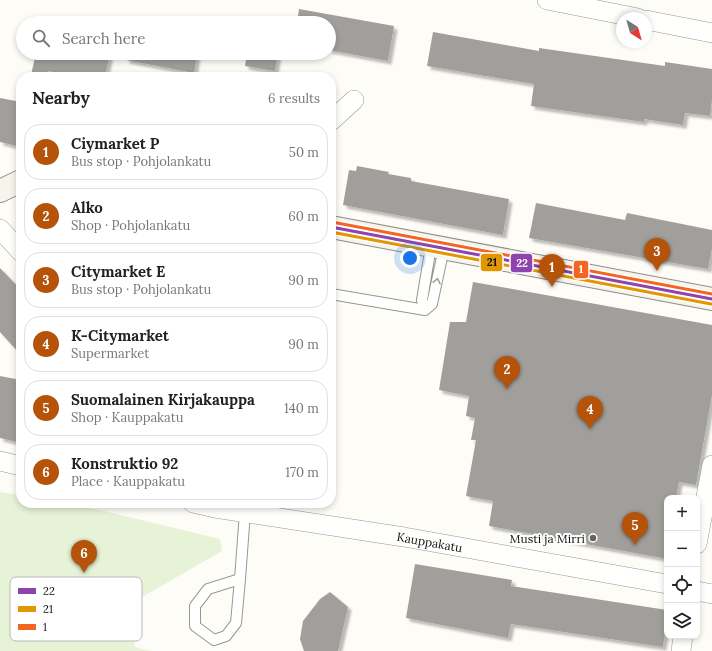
<!DOCTYPE html>
<html lang="en">
<head>
<meta charset="utf-8">
<style>
  :root { --surface:#fff; --page:#f6f6f6; --text:#222; --muted:#767676; --line:#e0e0e0; --accent:#b45309 }
  body { margin:0; font-family:Lora,serif; background:var(--page); color:var(--text) }
  .controls { position:absolute; right:12px; bottom:12px; display:grid; overflow:hidden; border-radius:8px; box-shadow:0 2px 6px #0003 }
  .controls button { width:36px; height:36px; display:grid; place-items:center; padding:0; border:0; border-bottom:1px solid var(--line); background:var(--surface); color:var(--text); font:20px sans-serif }
  .compass { position:absolute; left:616px; top:12px; width:36px; height:36px; border-radius:50%; background:var(--surface); box-shadow:0 2px 6px #0003; rotate:143deg }
  .you { position:absolute; left:410px; top:258px; width:14px; height:14px; margin:-10px; border:3px solid #fff; border-radius:50%; background:#1a73e8; box-shadow:0 0 0 6px #1a73e833 }
  .badge { display:grid; place-items:center; width:26px; height:26px; border-radius:50%; background:var(--accent); color:#fff; font-size:13px; font-weight:700 }
  .pin { position:absolute; translate:-50% -33px; filter:drop-shadow(0 1px 2px #0008) }
  .pin::after { content:''; position:absolute; top:21px; width:14px; height:12px; background:inherit; clip-path:polygon(0 0,100% 0,50% 100%) }
  .list { margin:0; padding:0; list-style:none }
  h2 { display:flex; justify-content:space-between; align-items:center; height:52px; margin:0; padding:0 16px; font-size:17px }
  h2 small { font-size:13px; font-weight:400; color:var(--muted) }
  .list li { display:grid; grid-template-columns:26px 1fr auto; gap:12px; align-items:center; box-sizing:border-box; height:56px; margin:0 8px 8px; padding:0 8px; border:1px solid var(--line); border-radius:16px }
  .list b { display:block; font-size:15px; white-space:nowrap }
  .list p { margin:0; font-size:13px; white-space:nowrap; color:var(--muted) }
  .list em { font-size:13px; font-style:normal; color:var(--muted) }
  .icon { flex:none; width:22px; height:22px; fill:none; stroke:currentColor; stroke-width:2; stroke-linecap:round; stroke-linejoin:round }
  .map { position:relative; flex:none; width:712px; height:651px; overflow:hidden }
  .search { position:absolute; background:var(--surface); box-shadow:0 2px 6px #0003; left:16px; top:16px; width:320px; height:44px; display:flex; align-items:center; gap:10px; box-sizing:border-box; padding:0 14px; border-radius:22px; color:var(--muted); font-size:15px }
  .panel { position:absolute; background:var(--surface); box-shadow:0 2px 6px #0003; left:16px; top:72px; width:320px; height:436px; border-radius:16px }
  .map>svg:first-child { display:block }
  .green { fill:#e7f3d7 }
  .building { fill:#a19f9c; filter:url(#shadow) }
  .lines { fill:none; stroke-linecap:round; stroke-linejoin:round }
  .lane-casing { stroke:#979795; stroke-width:12 }
  .street-casing { stroke:#979795; stroke-width:20 }
  .secondary-casing { stroke:#8e8d8b; stroke-width:24 }
  .lane { stroke:#fffffe; stroke-width:10 }
  .street { stroke:#fffffe; stroke-width:19 }
  .secondary { stroke:#f6f4eb; stroke-width:22 }
  .bus-1-casing { stroke:#fff; stroke-width:6 }
  .bus-2-casing { stroke:#fff; stroke-width:6 }
  .bus-3-casing { stroke:#fff; stroke-width:6 }
  .bus-1 { stroke:#8e44ad; stroke-width:3 }
  .bus-2 { stroke:#e09702; stroke-width:3 }
  .bus-3 { stroke:#f26522; stroke-width:3 }
  .oneway { stroke:#a0a09f }
  .poi-dot { fill:#646362; stroke:#fff; stroke-width:1.5 }
  .labels { text-anchor:middle; dominant-baseline:central; stroke-width:4; stroke-linejoin:round; paint-order:stroke }
  .poi-label { font-size:12px; fill:#111; stroke:#fff; text-anchor:end }
  .street-label { font-size:12px; fill:#111; stroke:#fff }
  .key { fill:#fff; stroke:#b8b8b8; stroke-width:1 }
  .key-label { font-size:11px; fill:#111 }
  .line-badge { stroke:#fff; stroke-width:1.5 }
  .badge-label { font-size:11px; text-anchor:middle; font-weight:bold; fill:#fff }
  .pale-badge-label { font-size:11px; text-anchor:middle; font-weight:bold; fill:#111 }
</style>
</head>
<body>
<div class="map">
<svg width="712" height="651" viewBox="0 0 712 651">
  <defs>
    <filter id="shadow"><feDropShadow dx="3.5" dy="3.5" stdDeviation="1" flood-color="#0004"/></filter>
  </defs>
  <rect width="100%" height="100%" fill="#fdfcf7"/>
  <path class="green" d="M0,492L21,495V503H62L104,511L220,539L222,551L130,604L135,647L150,651H0Z"/>
  <path class="building" d="M299,9L394,26L388,61L329,50V23H297Z
    M433,32L539,51V48L665,66V62L712,69V99L710,116L685,113L683,125L644,119V122L531,106L534,84L427,66Z
    M36,53H110L105,77H78L48,71L47,77L31,75Z
    M127,53H184L197,55L194,73L126,60Z
    M247,53H278L275,71L245,66Z
    M0,98L21,102V147L0,142Z
    M357,166L389,172L388,174L411,178V181L509,199L503,235L343,205L349,170L356,171Z
    M536,203L625,220L627,213L712,230V249L708,269L529,238Z
    M0,268L21,290V355L0,332Z
    M473,282L712,325V395L696,485L679,482L676,498H667V559L489,526L493,501L466,496L476,440H471L475,418L466,416L469,396L439,390L450,322H466Z
    M0,376L21,380V421L17,442L0,438Z
    M415,564L512,580L511,586L667,610V618L663,647L511,624L508,638L406,618Z
    M330,592L348,607L338,651H304L300,639L303,621L320,599Z"/>
  <g class="lines">
    <defs>
      <path id="lane" d="M331,294L425,310
        M425,310L432,304L444,248
        M425,310L422,300L431,246
        M240,579L208,589L195,606V626L214,640L226,636L236,623L240,579L245,512"/>
      <g id="street">
        <path d="M547,0L638,18"/>
        <path d="M646,20L712,33"/>
        <path d="M331,121L354,100"/>
        <path d="M0,229L21,252"/>
        <path d="M0,461L21,466"/>
        <path id="s1" d="M193,503L215,508L404,537L667,584"/>
        <path d="M697,544L712,465"/>
        <path d="M697,591L712,594"/>
        <path d="M681,651L683,636"/>
      </g>
      <path id="secondary" d="M0,191L21,181
        M331,227L712,299"/>
    </defs>
    <use href="#lane" class="lane-casing"/>
    <use href="#street" class="street-casing"/>
    <use href="#secondary" class="secondary-casing"/>
    <use href="#lane" class="lane"/>
    <use href="#street" class="street"/>
    <use href="#secondary" class="secondary"/>
    <defs>
      <path id="bus-1" d="M331,227L712,299"/>
      <path id="bus-2" d="M331,232L711,304"/>
      <path id="bus-3" d="M332,222L712,294"/>
    </defs>
    <use href="#bus-1" class="bus-1-casing"/>
    <use href="#bus-2" class="bus-2-casing"/>
    <use href="#bus-3" class="bus-3-casing"/>
    <use href="#bus-1" class="bus-1"/>
    <use href="#bus-2" class="bus-2"/>
    <use href="#bus-3" class="bus-3"/>
  </g>
  <defs><path id="oneway-chevron" d="M-2-3.5L2.5 0L-2 3.5" fill="none" stroke-width="1.6" stroke-linecap="round" stroke-linejoin="round"/></defs>
  <use class="oneway" href="#oneway-chevron" transform="translate(437 281) rotate(-78)"/>
  <circle class="poi-dot" cx="593" cy="538" r="4"/>
  <g class="labels">
    <g class="poi-label">
      <text x="585" y="538">Musti ja Mirri</text>
    </g>
    <g class="street-label">
      <text stroke="none"><textPath href="#s1" startOffset="240">Kauppakatu</textPath></text>
    </g>
  </g>
  <rect x="10" y="577" width="132" height="64" rx="6" class="key"/>
  <rect x="18" y="588" width="18" height="6" fill="#8e44ad"/>
  <rect x="18" y="606" width="18" height="6" fill="#e09702"/>
  <rect x="18" y="624" width="18" height="6" fill="#f26522"/>
  <g class="key-label">
    <text x="43" y="595">22</text>
    <text x="43" y="613">21</text>
    <text x="43" y="631">1</text>
  </g>
  <g class="line-badge">
    <rect x="480" y="253" width="23" height="19" rx="4" fill="#e09702"/>
    <rect x="510" y="253" width="23" height="20" rx="4" fill="#8e44ad"/>
    <rect x="573" y="260" width="16" height="19" rx="4" fill="#f26522"/>
  </g>
  <g class="badge-label">
    <text x="522" y="267">22</text>
    <text x="581" y="273">1</text>
  </g>
  <g class="pale-badge-label">
    <text x="492" y="266">21</text>
  </g>
</svg>
<div class="controls">
<button>+</button>
<button>−</button>
<button><svg class="icon" aria-label="locate" viewBox="0 0 24 24"><circle cx="12" cy="12" r="6"/><path d="M12 2v4M12 18v4M2 12h4M18 12h4"/></svg></button>
<button><svg class="icon" aria-label="layers" viewBox="0 0 24 24"><path d="M12 4l9 5-9 5-9-5zM3 14l9 5 9-5"/></svg></button>
</div>
<svg class="compass" viewBox="-18 -18 36 36"><path d="M0-13l5 13h-10z" fill="#e53935"/><path d="M0 13l5-13h-10z" fill="#767676"/></svg>
<div class="you"></div>
<div class="pin badge" style="left:552px;top:287px">1</div>
<div class="pin badge" style="left:507px;top:389px">2</div>
<div class="pin badge" style="left:657px;top:271px">3</div>
<div class="pin badge" style="left:590px;top:429px">4</div>
<div class="pin badge" style="left:635px;top:545px">5</div>
<div class="pin badge" style="left:84px;top:573px">6</div>
<div class="search"><svg class="icon" aria-label="search" viewBox="0 0 24 24"><circle cx="10" cy="10" r="6"/><path d="M15 15l6 6"/></svg>Search here</div>
<section class="panel">
<h2>Nearby<small>6 results</small></h2>
<ul class="list">
<li><span class="badge">1</span><div><b>Ciymarket P</b><p>Bus stop · Pohjolankatu</p></div><em>50 m</em></li>
<li><span class="badge">2</span><div><b>Alko</b><p>Shop · Pohjolankatu</p></div><em>60 m</em></li>
<li><span class="badge">3</span><div><b>Citymarket E</b><p>Bus stop · Pohjolankatu</p></div><em>90 m</em></li>
<li><span class="badge">4</span><div><b>K-Citymarket</b><p>Supermarket</p></div><em>90 m</em></li>
<li><span class="badge">5</span><div><b>Suomalainen Kirjakauppa</b><p>Shop · Kauppakatu</p></div><em>140 m</em></li>
<li><span class="badge">6</span><div><b>Konstruktio 92</b><p>Place · Kauppakatu</p></div><em>170 m</em></li>
</ul>
</section>
</div>
</body>
</html>
